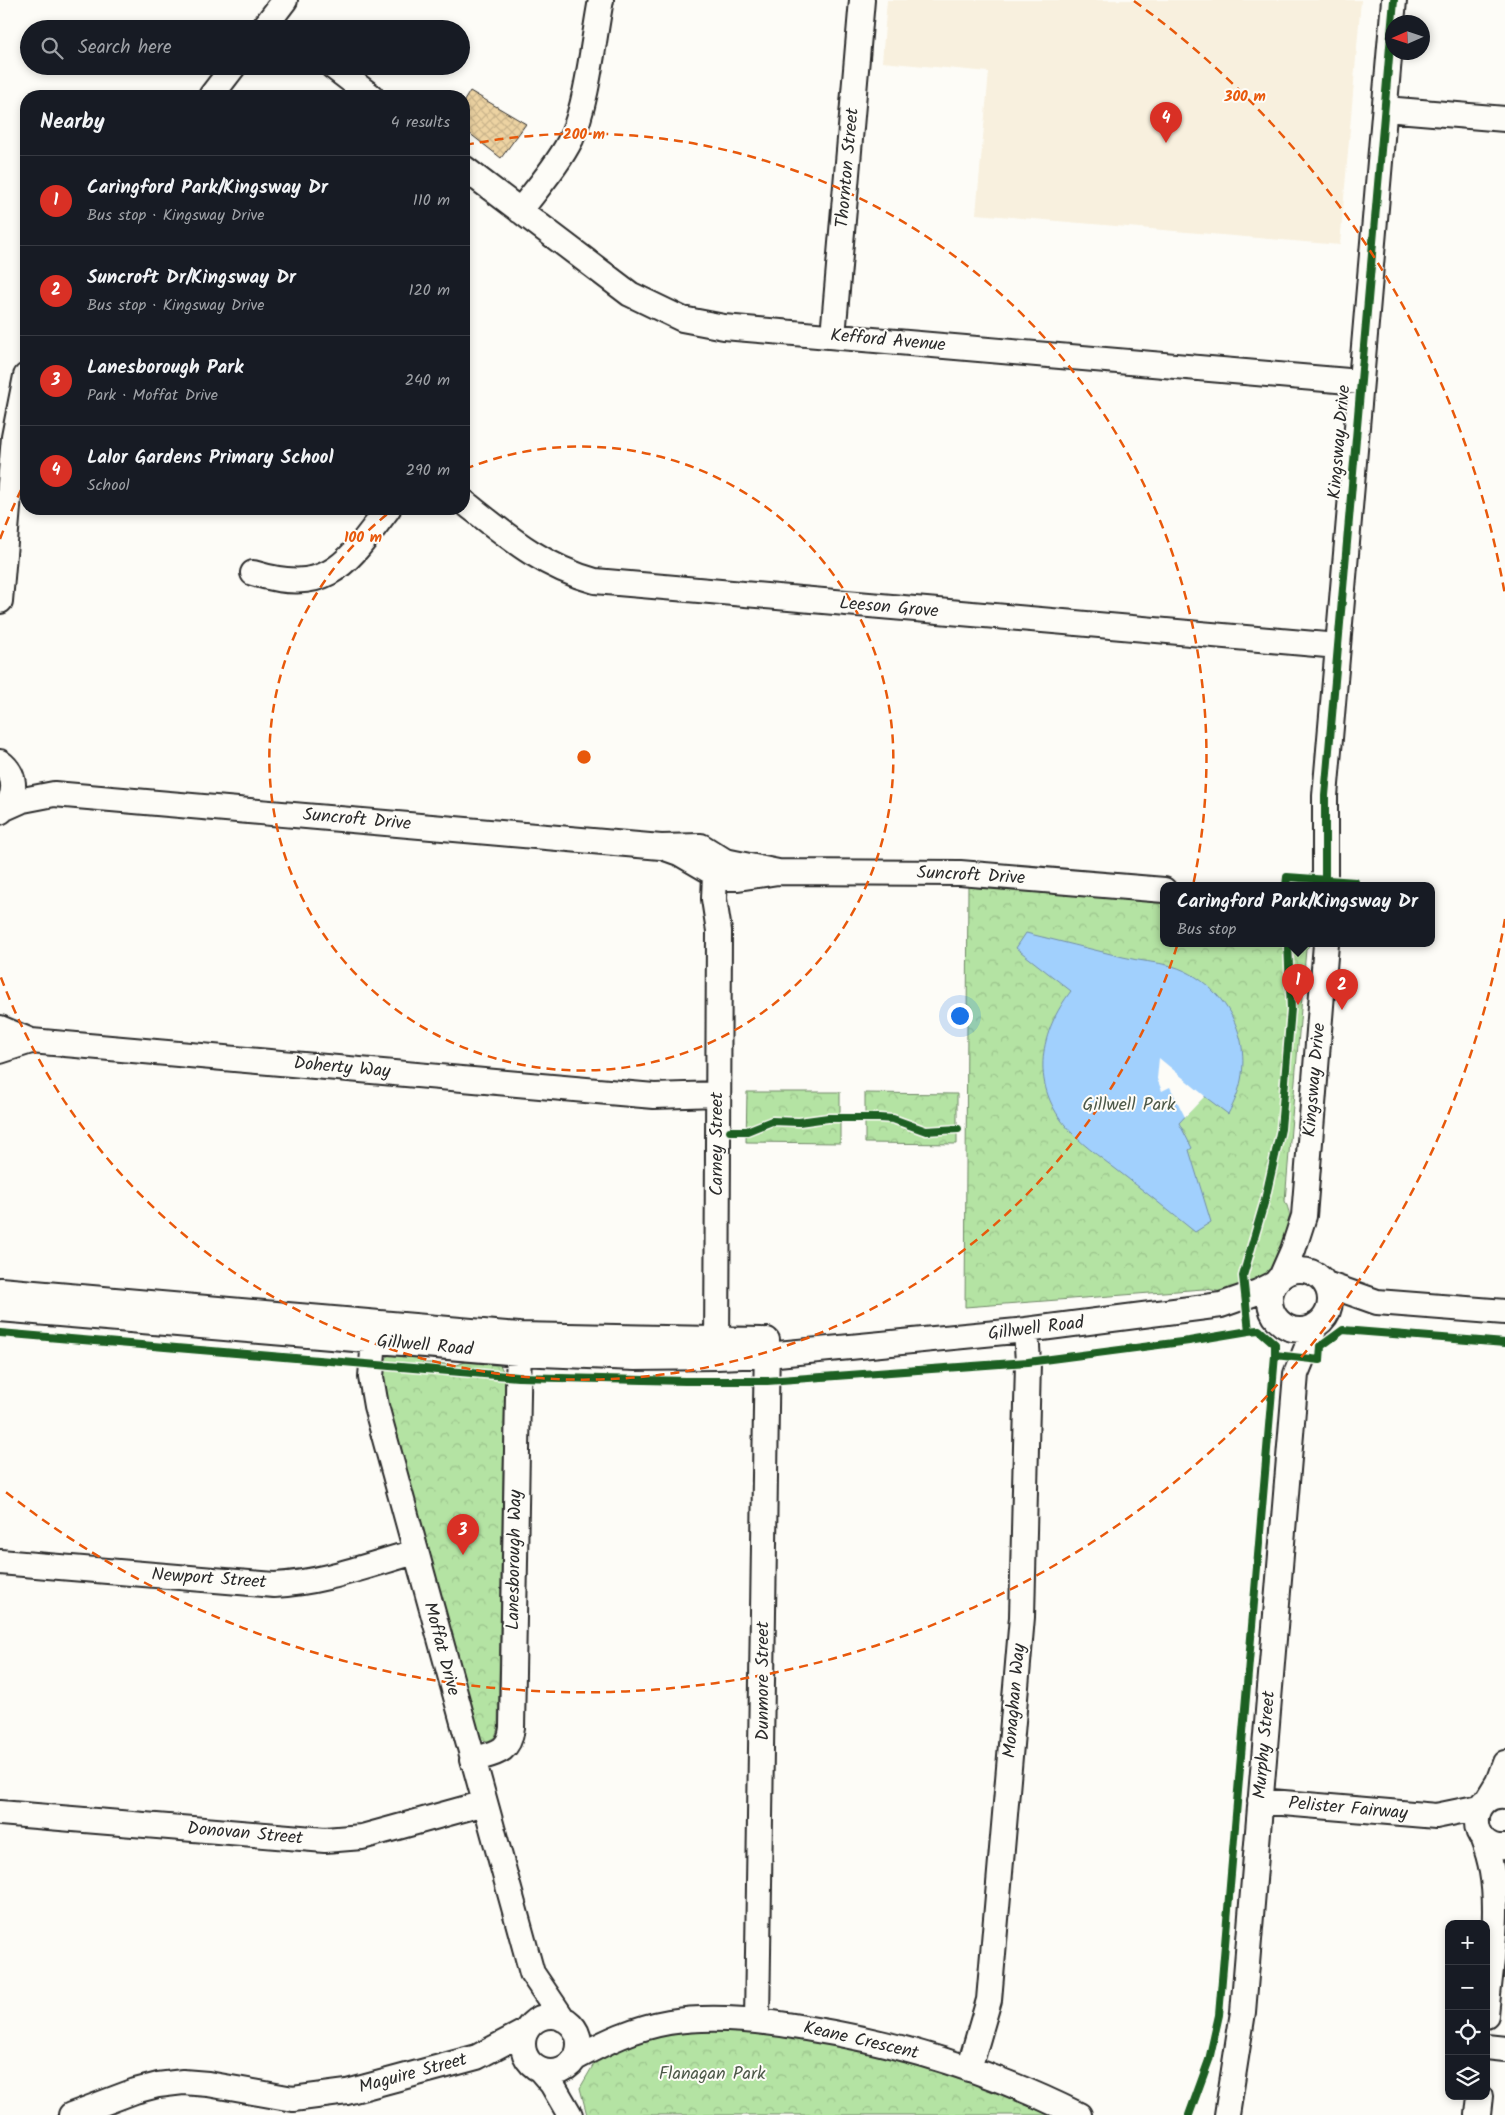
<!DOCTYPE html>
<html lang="en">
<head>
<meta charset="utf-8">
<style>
  :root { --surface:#171b24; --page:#242831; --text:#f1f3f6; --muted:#9ea1a6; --line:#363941; --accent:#d93025 }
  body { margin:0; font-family:Kalam,sans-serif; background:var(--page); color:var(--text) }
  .controls { position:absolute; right:15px; bottom:15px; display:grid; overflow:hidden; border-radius:10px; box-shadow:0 2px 8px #0003 }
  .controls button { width:45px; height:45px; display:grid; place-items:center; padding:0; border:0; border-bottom:1px solid var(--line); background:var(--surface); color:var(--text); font:25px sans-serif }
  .compass { position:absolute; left:1385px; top:15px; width:45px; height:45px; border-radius:50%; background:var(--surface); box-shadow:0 2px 8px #0003; rotate:267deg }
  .you { position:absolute; left:959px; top:1015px; width:18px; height:18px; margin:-12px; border:4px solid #fff; border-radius:50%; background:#1a73e8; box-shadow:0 0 0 8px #1a73e833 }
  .badge { display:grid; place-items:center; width:32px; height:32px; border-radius:50%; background:var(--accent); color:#fff; font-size:16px; font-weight:700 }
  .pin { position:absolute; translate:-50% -41px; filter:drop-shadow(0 1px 2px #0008) }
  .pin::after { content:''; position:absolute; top:26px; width:18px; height:15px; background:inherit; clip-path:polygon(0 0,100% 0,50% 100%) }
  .popup { position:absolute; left:1160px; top:882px; width:275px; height:65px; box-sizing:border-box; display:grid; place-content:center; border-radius:10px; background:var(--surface); filter:drop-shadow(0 1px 4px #0005); font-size:16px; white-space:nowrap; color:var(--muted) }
  .popup b { font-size:19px; color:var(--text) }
  .popup::after { content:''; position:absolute; left:50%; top:100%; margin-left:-10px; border:10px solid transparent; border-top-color:var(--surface) }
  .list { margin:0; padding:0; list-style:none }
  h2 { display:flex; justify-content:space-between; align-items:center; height:65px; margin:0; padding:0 20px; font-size:21px }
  h2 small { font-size:16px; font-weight:400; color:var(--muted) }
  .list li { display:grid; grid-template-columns:32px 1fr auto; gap:15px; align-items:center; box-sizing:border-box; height:90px; padding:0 20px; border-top:1px solid var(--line) }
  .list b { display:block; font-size:19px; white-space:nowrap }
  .list p { margin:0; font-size:16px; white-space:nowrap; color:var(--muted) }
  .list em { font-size:16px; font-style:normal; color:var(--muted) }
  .icon { flex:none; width:28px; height:28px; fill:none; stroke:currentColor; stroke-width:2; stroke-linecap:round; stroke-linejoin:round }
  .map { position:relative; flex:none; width:1505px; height:2115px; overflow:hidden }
  .search { position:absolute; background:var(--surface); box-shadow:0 2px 8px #0003; left:20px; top:20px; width:450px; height:55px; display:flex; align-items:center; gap:12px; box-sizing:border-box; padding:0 18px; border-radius:28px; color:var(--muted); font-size:19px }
  .panel { position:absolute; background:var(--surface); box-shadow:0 2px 8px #0003; left:20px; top:90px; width:450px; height:425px; border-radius:20px }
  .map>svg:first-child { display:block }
  .built { fill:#f8f0de }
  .park { fill:url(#park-crowns); stroke:#708767 }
  .water { fill:#a1d0fd; stroke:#728ea9 }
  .pier { fill:#fdfcf7 }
  .building { fill:url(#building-cross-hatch); stroke:#2b2b2b }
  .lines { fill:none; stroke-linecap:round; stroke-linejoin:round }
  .minor-casing { stroke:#2b2b2b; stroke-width:28 }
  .minor { stroke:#fdfcf7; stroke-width:24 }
  .cycleway-casing { stroke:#fdfcf7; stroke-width:11 }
  .cycleway { stroke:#1b5e20; stroke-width:8 }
  .ring { fill:none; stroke:#e8590c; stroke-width:2.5; stroke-dasharray:9 6 }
  .labels { text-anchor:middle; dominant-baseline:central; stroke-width:4; stroke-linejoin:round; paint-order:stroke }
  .street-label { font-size:18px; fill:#2b2b2b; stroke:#fdfcf7 }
  .park-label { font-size:18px; fill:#4d5949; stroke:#fdfcf7 }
  .centre { fill:#e8590c; stroke:#fdfcf7; stroke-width:2.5 }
  .ring-label { font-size:15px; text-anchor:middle; font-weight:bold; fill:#e8590c; stroke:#fdfcf7; stroke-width:4; stroke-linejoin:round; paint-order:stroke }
</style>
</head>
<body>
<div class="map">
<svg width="1505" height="2115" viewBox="0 0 1505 2115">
  <defs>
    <pattern id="park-crowns" width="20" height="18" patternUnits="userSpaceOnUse" patternTransform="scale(1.25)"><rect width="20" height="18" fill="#b4e3a3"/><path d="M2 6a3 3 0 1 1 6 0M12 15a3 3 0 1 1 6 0" fill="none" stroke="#9bc38c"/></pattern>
    <pattern id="building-cross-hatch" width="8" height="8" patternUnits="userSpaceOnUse" patternTransform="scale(1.25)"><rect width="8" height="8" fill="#edd3a2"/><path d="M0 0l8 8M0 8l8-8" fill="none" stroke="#cbb58c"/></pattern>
  </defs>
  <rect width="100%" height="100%" fill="#fdfcf7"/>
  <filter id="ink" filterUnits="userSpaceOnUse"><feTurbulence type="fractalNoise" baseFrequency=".02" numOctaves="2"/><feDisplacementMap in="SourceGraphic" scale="10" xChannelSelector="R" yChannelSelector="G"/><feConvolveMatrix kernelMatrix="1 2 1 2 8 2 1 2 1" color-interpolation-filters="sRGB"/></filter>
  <g filter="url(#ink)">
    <path class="built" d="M887,0H1361L1340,245L976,214L989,72L882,62Z"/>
    <path class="park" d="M968,885L1164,901V944H1311L1306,949L1285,1201C1303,1237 1269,1283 1233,1291C1222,1294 1213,1289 1203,1289L965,1307Z
      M747,1092H840V1143L746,1142Z
      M865,1093L957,1094V1144L865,1143Z
      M391,1353H410L424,1363H432L457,1365L476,1358L499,1363L505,1375L498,1728L495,1737L488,1741L477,1739L381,1391C380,1376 379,1364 391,1353Z
      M707,2031C824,2033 943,2066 1049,2115H587L580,2088L602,2050L651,2037Z"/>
    <path class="water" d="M1026,933C1058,941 1091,949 1123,957C1139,961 1156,962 1172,966C1206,976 1233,1006 1241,1041C1246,1068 1241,1091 1228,1114L1204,1096L1179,1123L1192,1148L1189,1150L1211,1222L1195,1232C1169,1211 1143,1190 1117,1170C1099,1156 1079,1143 1065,1125C1030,1082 1040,1032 1071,991L1016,948Z"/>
    <path class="pier" d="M1159,1058L1205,1096L1185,1117L1170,1087L1162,1091L1157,1079Z"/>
    <path class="building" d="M470,91L526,124L501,158L464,129V101Z"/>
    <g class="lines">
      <defs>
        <path id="minor" d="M263,29L285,0
          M332,66L371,96
          M211,96L234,66
          M1385,109L1505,119
          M464,168L630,294L682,319L724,327L1360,382
          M520,211C537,188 558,165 571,139C588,101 593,41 601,0
          M833,336L862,0
          M464,502C507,536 541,566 595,581L1338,646
          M253,573C329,596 346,564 388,509
          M0,601L14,437L26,376
          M0,762C18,775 17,799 0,812
          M5,808L23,800L54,794L661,847L701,846L725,861L778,872
          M665,848L679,853L715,874L727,878H738L778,872L960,873L1164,890
          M1325,886V796L1394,0
          M0,1028L31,1041L654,1096L717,1094
          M0,1051L31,1041
          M1270 1300a30 30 0 1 1 60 0a30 30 0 1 1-60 0Z
          M1282,1275L1293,1250L1304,1216L1326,944
          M1326,1284L1377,1302L1505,1312
          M0,1290L519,1335L761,1340
          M0,1309L518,1353L635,1358L717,1357L767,1355L1026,1330L1221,1305L1258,1292L1274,1284
          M375,1326L371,1377L376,1406L532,1973L563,2019
          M717,1355L719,931L714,899L715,874L724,862
          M0,1562L274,1585C322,1583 369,1565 415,1552
          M472,1760C494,1753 509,1754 512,1728L519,1339
          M1505,1796C1468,1792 1467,1850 1505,1847
          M1487,1800L1498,1782L1505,1763
          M1260,1801L1436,1816L1480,1807
          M0,1813L325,1840L362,1837L485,1803
          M1483,1840C1505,1893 1491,1959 1486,2015
          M523 2044a28 28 0 1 1 56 0a28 28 0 1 1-56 0Z
          M757,2021L767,1340
          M1486,2047L1505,2049
          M574,2059C605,2042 634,2028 669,2022C714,2015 761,2020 805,2028C900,2043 993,2072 1079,2115
          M969,2069L989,2000L1022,1617L1028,1362L1026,1330
          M540,2070L552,2084L570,2115
          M71,2115L135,2091L158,2085L183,2082L208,2084L293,2099L347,2092L477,2057L526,2031
          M1227,2115L1243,2012L1296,1374L1316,1325
          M1478,2115L1480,2096"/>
      </defs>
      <use href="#minor" class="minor-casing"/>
      <use href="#minor" class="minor"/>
      <defs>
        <path id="cycleway" d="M1286,886L1287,877L1355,882
          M1325,886V796L1394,0
          M730,1131H747L772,1121L799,1122L828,1118H879L893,1119L926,1131L958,1129
          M0,1333L518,1377L686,1381H767L1028,1362L1189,1341L1249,1331
          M1275,1355L1320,1360L1321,1346L1343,1330L1505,1343
          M1189,2115L1209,2060L1219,2015L1275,1355V1344L1259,1330L1249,1331L1243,1276L1265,1200L1281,1129L1291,1009L1288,944"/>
      </defs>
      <use href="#cycleway" class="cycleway-casing"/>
      <use href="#cycleway" class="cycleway"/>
    </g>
  </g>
  <g class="ring">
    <path d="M465 469A312 312 0 1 1 394 509"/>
    <path d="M0 539A623 623 0 0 1 24 484M465 145A623 623 0 1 1 0 975"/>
    <path d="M1505 919A935 935 0 0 1 2 1489M1134 1A935 935 0 0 1 1505 595"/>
  </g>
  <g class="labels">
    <g class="street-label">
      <text transform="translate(848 168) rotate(-85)">Thornton Street</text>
      <text transform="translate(888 341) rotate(5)">Kefford Avenue</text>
      <text transform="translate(1340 442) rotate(-85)">Kingsway Drive</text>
      <text transform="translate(889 608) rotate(5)">Leeson Grove</text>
      <text transform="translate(357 820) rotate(5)">Suncroft Drive</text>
      <text transform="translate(971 876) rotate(3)">Suncroft Drive</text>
      <text transform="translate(342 1068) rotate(5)">Doherty Way</text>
      <text transform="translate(1315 1080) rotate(-85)">Kingsway Drive</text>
      <text transform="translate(717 1144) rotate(-90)">Carney Street</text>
      <text transform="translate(1036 1329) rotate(-7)">Gillwell Road</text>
      <text transform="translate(425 1346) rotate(5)">Gillwell Road</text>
      <text transform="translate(515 1560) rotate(-89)">Lanesborough Way</text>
      <text transform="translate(209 1579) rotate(4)">Newport Street</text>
      <text transform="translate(441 1649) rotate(75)">Moffat Drive</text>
      <text transform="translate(763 1681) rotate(-90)">Dunmore Street</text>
      <text transform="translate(1015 1701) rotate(-85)">Monaghan Way</text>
      <text transform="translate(1265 1745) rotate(-85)">Murphy Street</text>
      <text transform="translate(1348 1809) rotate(5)">Pelister Fairway</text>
      <text transform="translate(245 1834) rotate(5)">Donovan Street</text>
      <text transform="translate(861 2041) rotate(13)">Keane Crescent</text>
      <text transform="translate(413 2074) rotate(-15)">Maguire Street</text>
    </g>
    <g class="park-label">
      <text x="1129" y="1105">Gillwell Park</text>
      <text x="712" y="2074">Flanagan Park</text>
    </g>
  </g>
  <circle cx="584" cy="757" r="8" class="centre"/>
  <g class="ring-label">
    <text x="1245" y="101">300 m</text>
    <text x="584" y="139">200 m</text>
    <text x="363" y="542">100 m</text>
  </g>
</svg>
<div class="controls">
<button>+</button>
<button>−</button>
<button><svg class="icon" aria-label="locate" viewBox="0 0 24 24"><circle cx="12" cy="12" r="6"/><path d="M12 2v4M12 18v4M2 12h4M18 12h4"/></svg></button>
<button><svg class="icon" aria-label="layers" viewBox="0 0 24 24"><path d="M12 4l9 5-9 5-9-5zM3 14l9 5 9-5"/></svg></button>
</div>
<svg class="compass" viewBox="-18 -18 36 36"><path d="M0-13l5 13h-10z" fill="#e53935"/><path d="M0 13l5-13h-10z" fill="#9ea1a6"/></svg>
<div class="you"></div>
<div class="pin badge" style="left:1298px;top:1005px">1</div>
<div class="popup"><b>Caringford Park/Kingsway Dr</b>Bus stop</div>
<div class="pin badge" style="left:1342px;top:1010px">2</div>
<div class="pin badge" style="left:463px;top:1555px">3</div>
<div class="pin badge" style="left:1166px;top:143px">4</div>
<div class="search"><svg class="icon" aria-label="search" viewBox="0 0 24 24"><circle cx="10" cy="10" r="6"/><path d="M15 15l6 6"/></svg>Search here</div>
<section class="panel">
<h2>Nearby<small>4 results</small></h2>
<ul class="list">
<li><span class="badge">1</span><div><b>Caringford Park/Kingsway Dr</b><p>Bus stop · Kingsway Drive</p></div><em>110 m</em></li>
<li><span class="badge">2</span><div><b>Suncroft Dr/Kingsway Dr</b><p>Bus stop · Kingsway Drive</p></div><em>120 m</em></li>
<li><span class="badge">3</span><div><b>Lanesborough Park</b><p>Park · Moffat Drive</p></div><em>240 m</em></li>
<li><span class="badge">4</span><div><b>Lalor Gardens Primary School</b><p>School</p></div><em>290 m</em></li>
</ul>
</section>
</div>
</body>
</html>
